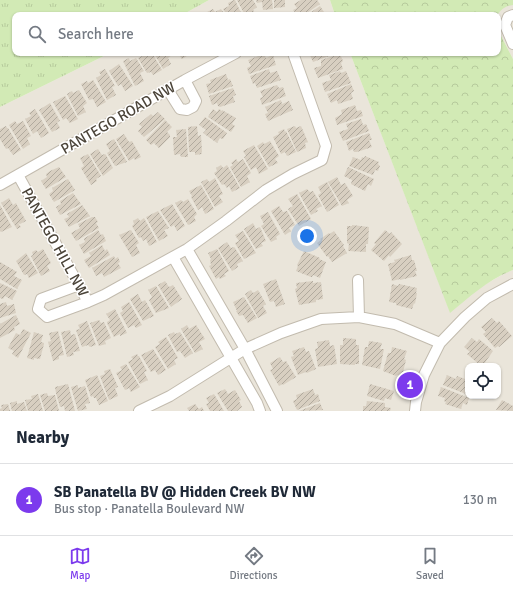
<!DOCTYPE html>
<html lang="en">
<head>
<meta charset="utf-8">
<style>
  :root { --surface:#fff; --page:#f2f2f3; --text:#1f2937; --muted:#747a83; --line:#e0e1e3; --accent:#7c3aed }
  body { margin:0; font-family:Signika,sans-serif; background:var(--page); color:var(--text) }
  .controls { position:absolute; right:12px; bottom:12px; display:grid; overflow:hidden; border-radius:8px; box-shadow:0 1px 3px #0004 }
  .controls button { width:36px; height:36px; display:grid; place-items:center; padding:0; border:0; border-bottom:1px solid var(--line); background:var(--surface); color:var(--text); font:20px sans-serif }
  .you { position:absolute; left:307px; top:236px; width:14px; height:14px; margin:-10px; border:3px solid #fff; border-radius:50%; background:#1a73e8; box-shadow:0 0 0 6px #1a73e833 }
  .badge { display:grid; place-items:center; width:26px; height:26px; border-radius:50%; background:var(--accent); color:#fff; font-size:13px; font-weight:700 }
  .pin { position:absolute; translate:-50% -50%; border:2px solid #fff; box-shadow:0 1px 4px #0006 }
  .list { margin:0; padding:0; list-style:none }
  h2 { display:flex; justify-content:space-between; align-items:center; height:52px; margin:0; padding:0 16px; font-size:17px }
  h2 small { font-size:13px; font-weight:400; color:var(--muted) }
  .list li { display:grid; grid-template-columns:26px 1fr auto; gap:12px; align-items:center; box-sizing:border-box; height:72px; padding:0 16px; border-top:1px solid var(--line) }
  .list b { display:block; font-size:15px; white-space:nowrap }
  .list p { margin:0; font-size:13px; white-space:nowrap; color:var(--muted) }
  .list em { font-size:13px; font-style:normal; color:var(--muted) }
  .icon { flex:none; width:22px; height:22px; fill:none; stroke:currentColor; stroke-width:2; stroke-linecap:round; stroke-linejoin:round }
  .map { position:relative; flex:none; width:513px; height:411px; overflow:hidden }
  .search { position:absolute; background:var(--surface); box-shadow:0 1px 3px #0004; left:12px; right:12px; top:12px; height:44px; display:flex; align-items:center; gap:10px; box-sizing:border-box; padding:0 14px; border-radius:8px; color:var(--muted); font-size:15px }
  .sheet { height:124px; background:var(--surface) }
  nav { display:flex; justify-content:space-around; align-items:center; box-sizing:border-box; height:56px; border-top:1px solid var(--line); background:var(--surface); font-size:11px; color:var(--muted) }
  nav a { display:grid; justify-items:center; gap:2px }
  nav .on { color:var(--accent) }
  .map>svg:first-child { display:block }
  .residential { fill:#eae5da; fill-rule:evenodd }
  .grass { fill:url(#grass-tufts) }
  .forest { fill:url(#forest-crowns) }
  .building { fill:url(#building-hatch) }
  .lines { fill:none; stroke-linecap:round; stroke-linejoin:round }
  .minor-casing { stroke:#c2bbae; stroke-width:12 }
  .minor { stroke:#fff; stroke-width:10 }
  .labels { text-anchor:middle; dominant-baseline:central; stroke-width:3; stroke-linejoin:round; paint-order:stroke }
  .street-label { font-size:15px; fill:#4b4439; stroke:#fff }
</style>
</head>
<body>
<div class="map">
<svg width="513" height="411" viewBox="0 0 513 411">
  <defs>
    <pattern id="grass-tufts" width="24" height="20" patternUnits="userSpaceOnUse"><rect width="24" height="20" fill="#d2eab5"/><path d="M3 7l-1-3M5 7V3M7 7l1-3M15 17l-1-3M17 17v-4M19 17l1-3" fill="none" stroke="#b6ca9c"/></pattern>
    <pattern id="forest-crowns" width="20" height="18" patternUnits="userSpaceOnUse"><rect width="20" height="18" fill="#d2eab5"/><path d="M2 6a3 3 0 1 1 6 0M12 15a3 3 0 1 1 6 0" fill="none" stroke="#b6ca9c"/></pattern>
    <pattern id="building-hatch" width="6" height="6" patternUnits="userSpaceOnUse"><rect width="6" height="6" fill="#d8cfc1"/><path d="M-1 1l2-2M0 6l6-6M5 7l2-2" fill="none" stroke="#b1aa9e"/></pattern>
  </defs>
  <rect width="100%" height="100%" fill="#f6f3ec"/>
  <path class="residential" d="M209,0H330L335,15H182Z
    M507,5H513V59L498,30V15H497L501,9Z
    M110,53H350L450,312L479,288L507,272L513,270V411H0V107ZM468,366H498V396H468Z"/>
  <path class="grass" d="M0,0H209L182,15H15V53H110L0,107Z"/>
  <path class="forest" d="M330,0H513V5C505,6 502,9 497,15H335Z
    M498,30L513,59V270C489,279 469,297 450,313L350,53H498Z"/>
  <path class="building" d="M234,0H235L242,15H227L223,9L229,6L228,3Z
    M237,0H253L257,7L253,10L256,15H245Z
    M256,0H272L273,9L263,10L262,2L257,3Z
    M274,0H285V7L274,8Z
    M301,0H317L320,4L304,15H297L293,10L297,8L294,4Z
    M320,6L324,12L321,14L322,15H307Z
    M213,9L215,12L221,9L225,15H209L207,12Z
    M143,53H152L162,70L153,75L151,72L147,73L138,58L144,55Z
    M154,53H171L172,55L168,58L171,64L163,69Z
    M178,53H190V54L182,59Z
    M309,53H337L313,62Z
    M264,54L266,58L273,55L276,65L249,74L247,68L251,66L248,60Z
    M340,54L343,61L341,63L343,69L318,78L314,68L321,66V60Z
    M129,58L130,61L136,58L144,71L140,73L144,81L135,86L123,61Z
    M119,64L133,86L125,91L121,84L118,86L109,71Z
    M105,69L115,86L112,87L116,95L107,100L96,78L101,75L99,72Z
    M269,69L270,73L277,71L281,80L257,88L255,83L253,84L250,76Z
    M340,71L341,73L346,71L351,83L325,92L322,83L331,80L329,75Z
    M226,74L228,80L230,79L233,86L209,94L206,84L211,83L210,80Z
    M93,80L106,102L97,107L93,99L89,100L81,84L87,81L88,83Z
    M351,84L354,91L351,93L353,99L338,104L337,100L331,103L327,94Z
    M277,85L279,88L283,87L286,96L262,105L260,98L263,97L260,91Z
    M233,88L236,95L233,96L235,102L220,107L218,106L217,103L212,105L209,96Z
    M79,90L87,103L83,106L86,112L78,116L67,94L72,91L73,93Z
    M65,96L78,119L70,123L66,118L63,120L53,102Z
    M281,100L282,104L289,101L293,110L268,121L265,114L268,113L265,107Z
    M50,103L60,121L57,122L60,128L52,132L39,110Z
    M355,105L357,111L361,110L363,116L337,125L335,118L342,114L341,110Z
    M35,109L49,133L41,138L37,131L33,134L25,119L31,116L29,113Z
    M213,109L217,112L219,109L222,111V110L236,118L232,124L235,126L231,132L208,117Z
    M158,112L165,119L144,137L138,131L142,127L139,124L151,114L153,116Z
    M205,117L227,133L223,139L220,138L217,143L203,133L206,130L199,125Z
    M361,119L363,125L366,124L369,131L343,141L339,132L348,129L346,124Z
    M165,120L172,127L167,132L170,135V137L159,148L154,143L151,145L146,140Z
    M15,121L17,124L23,121L31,136L27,138L30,144L23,149L9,125Z
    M6,126L7,128H8L21,150L13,155L8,148L6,149L0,139V129Z
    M197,126L198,136L201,135L202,152H201L202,154L195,155V152H189L188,127Z
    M295,126L296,128L301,126L308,142L305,143L306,148L297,152L287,129Z
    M186,129L188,157H181L180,154L174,155L173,137H177L176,130Z
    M284,129L285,132L286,131L296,152L287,156L285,152L281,154L273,137L279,134L278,132Z
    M369,133L372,140H369L372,147L357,152H354L353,149L349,151L346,142Z
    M124,134L129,142L132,141L141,157L135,160L134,158L129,161L116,139Z
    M114,139L127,162L115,166L107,153L110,151L106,144Z
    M270,141L279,156L275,159L278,163L269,167L257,146L263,142L264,144Z
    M254,145L268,169L259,174L256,167L251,170L244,157L246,156L243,151Z
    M98,149L102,155L105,154L106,155L113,168L103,176L90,154Z
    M88,154L101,176L96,179L97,181L91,185L81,168L84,166L80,158Z
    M365,156L379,162L378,164L380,166L378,171L375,170L373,175L349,166L353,157L361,160L362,157L364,158Z
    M236,159L238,162L243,159L251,173L247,176L250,182L241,187L230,167L233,165L231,163Z
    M221,165L223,168L227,165L240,188L232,192L229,186L227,188L224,184L222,185L214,173L217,171L216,168Z
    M59,167L66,177L46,189L41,181L47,177L46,174L50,171Z
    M348,167L374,179L371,186L368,184L365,191L351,184L352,180L344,176Z
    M337,177L341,185L345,183L353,196L347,200L349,203L342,206L328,182Z
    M215,178L223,194L219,196L223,202L215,207L201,182L207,179L209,182Z
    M68,179L75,190L54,202L49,194L53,191L52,188Z
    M327,182L339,205L327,212L318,195L321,193L318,187Z
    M201,185L214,209L205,214L202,207L198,210L191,197L192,196L189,191Z
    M307,189L310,192L313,191L322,206L316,209L318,211L311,215L299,193Z
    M73,193L81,204L60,215L56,207L61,204L60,201Z
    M297,194L311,219L299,226L288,209L293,206L288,199Z
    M9,198L13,205L16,203L17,205L26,221L20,224L18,223L21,227L17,229L1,203Z
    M188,199L197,214L194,217L196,221L188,225L175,203L181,200L183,202Z
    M172,204L185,226L177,231L174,225L171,227L160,210Z
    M0,205L12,227L1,232L0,231Z
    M82,205L90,216L69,227L64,219L69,217L67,214Z
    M279,206L283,212L287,211L295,225L289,228L291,231L285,235L271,211Z
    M158,211L169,228L164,230L168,236L159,241L146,217Z
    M268,212L280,234L276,237L277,239L271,242L261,226L264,224L260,216Z
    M92,217H95L98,222L96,223L99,228L76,241L71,233L80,228L78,224Z
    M138,218L140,221L144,218L157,242L149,246L146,239L143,241L141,237L139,238L132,226L134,224L133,221Z
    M253,223L256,229L260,227L266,241L261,243L263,246L256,249L244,229Z
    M352,225L369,227L368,244H366V252L348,251L349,244L347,243V226H352Z
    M98,230L101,235L103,234L106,241L84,254L79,245L85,242L84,239L85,238Z
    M131,230L139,243L136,245L140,253L132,257L119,235Z
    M385,230L390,234L391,232L402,244L390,257L389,255L384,261L371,250L376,244L374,243Z
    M243,231L256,253L244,259L235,243L239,241L235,235Z
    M334,231L344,245L343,246L347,253L332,262L328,256L327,257L317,243L321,240L320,239L329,233L330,234Z
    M227,242L231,248L234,247L235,248L243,261L237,264L238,267L232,271L218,248Z
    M102,245L105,251L107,249L110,255L89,268L84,260L91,256L89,253Z
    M43,249L51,263L47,266L50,271L41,276L31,256L33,255L32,252L36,250L38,252Z
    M217,249L229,271L224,274L226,276L220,279L219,277L216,279L209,266L211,265L210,260L211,259L208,253Z
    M304,251L320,258L319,259L326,262L320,278L313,275L312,277H311L296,271L298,266L297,265Z
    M26,253L38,273L29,278L27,274L24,275L16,261Z
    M411,255L412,260H414L417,271H415L417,276L400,280V279L392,281L388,264L395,262L394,260Z
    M114,256L115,259L118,257L120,262L118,263L121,268L104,277L102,273L96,276L92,268Z
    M0,262L17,272L14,276L22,280L17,289L0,279Z
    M276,279L285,304L276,307L274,301L270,302L263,284Z
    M165,281L169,287L173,285L182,299L171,307L158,285Z
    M313,281V283L321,282L323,299L316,300V302L299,305L295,289L297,288L296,283Z
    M0,283L17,291L12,300L5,296L3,299L0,298Z
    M392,284L398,286L399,284L417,288L416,293H417L415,304L414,303L412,309L396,305V303L389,302Z
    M156,286L169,308L156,313L149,300L152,297L148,290Z
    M251,290L253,293L258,290L266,304L263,306L267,313L258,318L245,294Z
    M138,294L142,302L145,300L154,316L143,321L130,299Z
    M244,297L257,318L248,323L243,315L239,316L236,311H237L233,302Z
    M6,302L7,306L14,304L16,313L0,318V304Z
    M129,302L142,325L136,328L134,325L128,328L120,313L123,311L121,307Z
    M115,309L127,333L120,336V334L114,337L107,323V322L110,320L106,314Z
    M16,315L20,324L14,327L15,330L0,338V324Z
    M492,318L497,323L499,321L512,336L499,347L498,346L495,348L483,334L486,332L481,327Z
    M99,320L101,323L104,322L111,338L105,341L106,344L99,346L90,323Z
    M87,321L96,345L90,347L88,345L82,347L76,330L80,329L78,325Z
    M187,325L189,329L196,325L205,339L199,342L203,349L195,353L181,329Z
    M23,329L31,333L18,358L12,354L14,351L8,348L16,333L20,335Z
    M70,330L71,335L75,334L80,351L73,352L74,355L67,357L61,332Z
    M58,331L64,355L59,356V359L53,361L48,342L51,341L49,333Z
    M34,332L43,335L41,342L44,343V344L40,359L34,358V360L27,358Z
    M174,332L175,334L180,332L193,353L185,358L180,351L177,352L168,335Z
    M166,337L178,358L174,360L176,364L168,369L155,347L160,344L158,342Z
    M343,338L356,339V345H359V364H355V365L340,364V345H343Z
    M472,338L477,342L479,339L493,351L484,364L483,363L481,366L467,354L470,352L464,347Z
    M329,340L330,346L334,345L337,364L318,367L315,349L318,348L317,342Z
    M369,341L382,343L380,349H384L380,369L362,365L365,347H368Z
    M304,347L306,352L309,351L316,369L307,373L306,372L298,375L291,357L294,356L292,351Z
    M392,347L407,351L404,359L406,360L402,376L397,375L396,376L383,371L388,353H391Z
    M153,349L166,370L158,375L155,370L151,372L141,355Z
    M137,354L138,356H139L147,371L144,372L148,380L140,384L128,362L133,359L131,357Z
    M280,357L283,362L286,361L296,377L283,385L282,384L279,386L270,370L273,369L270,363Z
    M126,364L140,387L131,392L129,388L125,390L116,373L122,370L120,367Z
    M110,369L118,387L115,388L118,396L109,400L100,376L105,374L104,371Z
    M97,375L108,401L99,405L96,398H94L93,396L91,397L85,380Z
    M447,375L456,379L457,376L468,380V390L466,394L443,385Z
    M68,384L75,411H65L64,406L60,407L56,393L55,387Z
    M370,384L394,391L391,400L385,398L384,401L367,396Z
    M78,385V388L85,386L90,403L85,404L87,409L78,411L71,387Z
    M441,387L469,398L467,405L463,403L461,409L445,404L446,402L444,401L445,398L438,396Z
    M225,389L228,394L235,390L241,400L239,401L242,407L237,411H228L217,393Z
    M313,389L315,395L318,394L320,401L297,410L293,401L297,399L296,395Z
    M47,393L48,396L55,395L59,411H45L40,395Z
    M38,394L43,411H28L25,400L32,399L31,396Z
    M214,394L224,411H210L206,404L209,403L206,398Z
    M502,400L513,406V411L496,410Z
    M17,401V404L24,402L27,411H12L10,403Z
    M367,401L385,403V407L391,408L390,411H363V406H366Z
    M320,403L323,410L299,411Z
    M8,404L10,411H0V409L2,408L1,405Z
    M195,404L199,409L202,407L204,411H189L187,408Z"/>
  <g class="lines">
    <defs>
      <path id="minor" d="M513,15L508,17L505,25L513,44
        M168,90L180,109L187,110L193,107L196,101L185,80
        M18,175L88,302L104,295L187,249L226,221L266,190L293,174L322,160L326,146L293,53
        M0,185L185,80L236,53
        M187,249L245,349L277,411
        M173,257L257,403L260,411
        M358,280L359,317
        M79,285L41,299L38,309L47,317L88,302
        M139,411L170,396L245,349L281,333L321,319L359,317L395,324L440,343
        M415,411L416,402L424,375L440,343L465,317L487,298L513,284"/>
    </defs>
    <use href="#minor" class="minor-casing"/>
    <use href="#minor" class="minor"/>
  </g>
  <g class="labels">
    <g class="street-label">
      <text transform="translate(118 118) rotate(-30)">PANTEGO ROAD NW</text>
      <text transform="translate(55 242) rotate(61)">PANTEGO HILL NW</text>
    </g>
  </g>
</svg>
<div class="controls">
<button><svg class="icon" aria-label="locate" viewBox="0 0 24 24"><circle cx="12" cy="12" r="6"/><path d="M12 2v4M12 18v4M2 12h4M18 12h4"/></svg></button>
</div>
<div class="you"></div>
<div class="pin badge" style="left:410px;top:385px">1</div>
<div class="search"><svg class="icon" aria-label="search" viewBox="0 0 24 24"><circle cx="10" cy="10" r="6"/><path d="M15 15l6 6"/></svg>Search here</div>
</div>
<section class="sheet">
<h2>Nearby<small></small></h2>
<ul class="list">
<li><span class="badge">1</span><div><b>SB Panatella BV @ Hidden Creek BV NW</b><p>Bus stop · Panatella Boulevard NW</p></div><em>130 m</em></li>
</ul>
</section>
<nav>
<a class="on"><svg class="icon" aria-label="map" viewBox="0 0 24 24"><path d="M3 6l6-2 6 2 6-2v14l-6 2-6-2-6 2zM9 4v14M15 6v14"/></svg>Map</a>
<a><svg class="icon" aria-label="directions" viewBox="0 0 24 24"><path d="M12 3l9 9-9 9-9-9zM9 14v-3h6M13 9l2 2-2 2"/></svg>Directions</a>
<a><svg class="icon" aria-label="saved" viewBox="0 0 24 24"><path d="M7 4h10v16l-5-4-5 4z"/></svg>Saved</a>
</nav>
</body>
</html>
